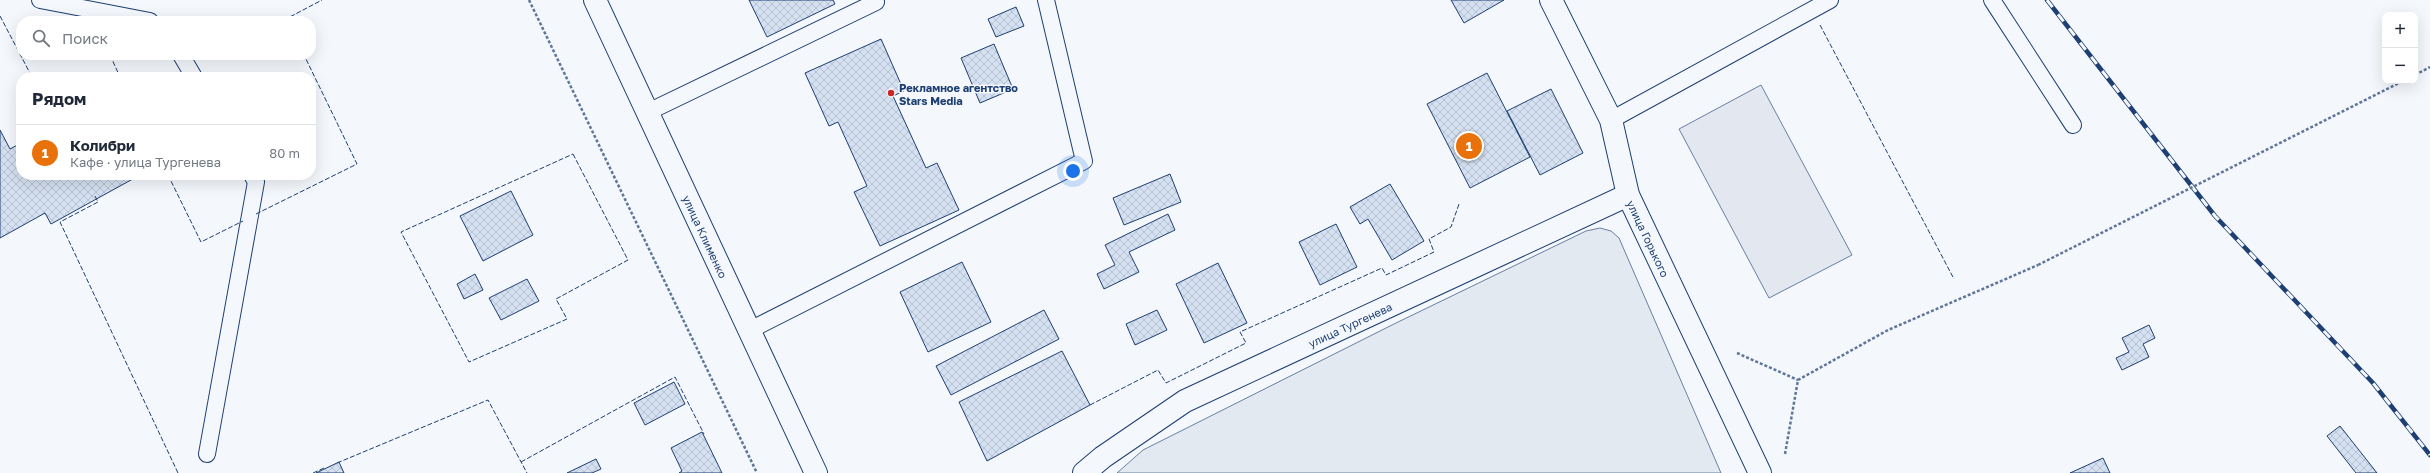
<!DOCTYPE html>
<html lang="ru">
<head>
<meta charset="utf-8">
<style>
  :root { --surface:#fff; --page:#f6f6f7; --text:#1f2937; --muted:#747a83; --line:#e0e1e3; --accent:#0b8043 }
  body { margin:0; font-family:"Golos Text",sans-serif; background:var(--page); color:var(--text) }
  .controls { position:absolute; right:12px; top:12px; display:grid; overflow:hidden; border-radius:8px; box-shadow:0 4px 16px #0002 }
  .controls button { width:36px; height:36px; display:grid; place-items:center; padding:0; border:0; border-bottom:1px solid var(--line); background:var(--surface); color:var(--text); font:20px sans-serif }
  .you { position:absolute; left:1073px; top:171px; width:14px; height:14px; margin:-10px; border:3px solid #fff; border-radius:50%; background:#1a73e8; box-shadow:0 0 0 6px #1a73e833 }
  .badge { display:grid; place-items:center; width:26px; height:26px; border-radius:50%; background:var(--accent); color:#fff; font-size:13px; font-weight:700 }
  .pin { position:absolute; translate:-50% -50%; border:2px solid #fff; box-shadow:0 1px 4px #0006 }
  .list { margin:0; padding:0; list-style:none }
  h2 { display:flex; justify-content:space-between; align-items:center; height:52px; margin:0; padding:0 16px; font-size:17px }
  h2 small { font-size:13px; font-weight:400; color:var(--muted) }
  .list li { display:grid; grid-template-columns:26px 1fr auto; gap:12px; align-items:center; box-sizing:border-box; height:56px; padding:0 16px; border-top:1px solid var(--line) }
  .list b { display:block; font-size:15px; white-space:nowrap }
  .list p { margin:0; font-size:13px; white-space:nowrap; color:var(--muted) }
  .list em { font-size:13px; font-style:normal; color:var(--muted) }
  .icon { flex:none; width:22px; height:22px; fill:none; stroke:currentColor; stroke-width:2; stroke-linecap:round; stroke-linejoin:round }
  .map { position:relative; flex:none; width:2430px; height:473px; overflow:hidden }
  .search { position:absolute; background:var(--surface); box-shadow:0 4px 16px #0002; left:16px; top:16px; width:300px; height:44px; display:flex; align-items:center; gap:10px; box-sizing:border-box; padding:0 14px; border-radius:16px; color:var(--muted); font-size:15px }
  .panel { position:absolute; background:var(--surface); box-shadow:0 4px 16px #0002; left:16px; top:72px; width:300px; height:108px; border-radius:16px }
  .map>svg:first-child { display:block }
  .green { fill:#e3e9f0; stroke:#687fa3 }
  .parking { fill:#e3e8f0; stroke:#687fa3 }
  .building { fill:url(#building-cross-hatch); stroke:#1d3f73 }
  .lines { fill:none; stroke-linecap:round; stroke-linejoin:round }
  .service-casing { stroke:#1d3f73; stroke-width:18 }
  .minor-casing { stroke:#1d3f73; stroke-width:24 }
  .path { stroke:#5e769c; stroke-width:2.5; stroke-dasharray:3 2; stroke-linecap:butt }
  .service { stroke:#f4f7fb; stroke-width:16 }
  .minor { stroke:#f4f7fb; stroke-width:22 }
  .rail-casing { stroke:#1d3f73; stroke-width:4.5 }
  .rail { stroke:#f4f7fb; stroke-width:3; stroke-dasharray:9; stroke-linecap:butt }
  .path-bridge { stroke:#5e769c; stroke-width:2.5; stroke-dasharray:3 2; stroke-linecap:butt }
  .fence { stroke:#1d3f73; stroke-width:1; stroke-dasharray:5 2; stroke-linecap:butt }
  .poi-dot { fill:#c62828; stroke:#f4f7fb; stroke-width:1.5 }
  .labels { text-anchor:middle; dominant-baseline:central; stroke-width:3; stroke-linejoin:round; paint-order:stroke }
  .poi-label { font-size:11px; font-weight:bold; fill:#1d3f73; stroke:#f4f7fb; text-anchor:start }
  .street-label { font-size:11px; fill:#1d3f73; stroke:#f4f7fb }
</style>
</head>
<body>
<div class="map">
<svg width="2430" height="473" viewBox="0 0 2430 473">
  <defs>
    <pattern id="building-cross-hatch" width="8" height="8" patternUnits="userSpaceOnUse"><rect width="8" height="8" fill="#d5e0f0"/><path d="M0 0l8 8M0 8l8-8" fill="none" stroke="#b6c1d1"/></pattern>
  </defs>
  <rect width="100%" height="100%" fill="#f4f7fb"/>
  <path class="green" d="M1600,228L1611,231L1619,238L1721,473H1117L1143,450L1394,324L1586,231Z"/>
  <path class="parking" d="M1761,85L1852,255L1769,298L1679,129Z"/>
  <path class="building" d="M749,0H833L835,4L767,37Z
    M1451,0H1504L1464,23Z
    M1016,7L1024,26L996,37L988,19Z
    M881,39L904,91L893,96L926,168L937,163L959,210L880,246L854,192L867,186L838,122L829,126L805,73Z
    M994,44L1013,89L980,103L961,58Z
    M1487,73L1530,157L1470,188L1427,104Z
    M1551,89L1583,153L1540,175L1507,111Z
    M0,130L10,149L21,143V175H140L51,224L45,213L0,238Z
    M1170,174L1181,202L1124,225L1113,198Z
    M1390,184L1424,241L1392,260L1368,219L1360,224L1350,207Z
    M511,191L533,235L483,261L460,216Z
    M1168,214L1175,230L1129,252L1139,272L1104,289L1097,274L1115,265L1105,245Z
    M1336,224L1357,267L1320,285L1299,242Z
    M962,262L991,322L928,352L900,292Z
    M1218,263L1247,323L1204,343L1176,284Z
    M475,274L483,290L464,299L457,284Z
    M527,279L539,301L501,320L489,298Z
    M1044,310L1059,339L951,395L936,366Z
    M1157,310L1167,330L1135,345L1126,324Z
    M2149,325L2155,338L2143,344L2149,357L2122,370L2116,358L2129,352L2122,338Z
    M1062,351L1090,405L987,461L959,402Z
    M674,382L685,404L645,425L634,403Z
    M2340,426L2377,473H2356L2327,436Z
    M702,432L722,473H679L682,471L671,448Z
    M2103,458L2110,473H2070Z
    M596,459L601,469L592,473H567Z
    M339,462L344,473H316Z"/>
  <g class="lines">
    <defs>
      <path id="service" d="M40,0L150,21
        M1992,0L2073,125
        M181,55L194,77
        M648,112L876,2L875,0
        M1611,120L1830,0
        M750,330L1084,161L1046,0
        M207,454L256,182L252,175"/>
      <g id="minor">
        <path id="s1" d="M595,0L816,473"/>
        <path id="s2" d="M1551,0L1611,120L1628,195L1760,473"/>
        <path id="s3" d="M1084,473L1103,457L1185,401L1628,195"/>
      </g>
    </defs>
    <use href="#service" class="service-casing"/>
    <use href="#minor" class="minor-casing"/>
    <path class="path" d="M529,0L757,473
      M2415,75L2430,67
      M1737,353L1798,380
      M1785,454L1798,380L1888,330L2038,265"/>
    <use href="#service" class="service"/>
    <use href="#minor" class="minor"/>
    <defs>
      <path id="rail" d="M2047,0L2215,216L2373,383L2430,455"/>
    </defs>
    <use href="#rail" class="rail-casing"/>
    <use href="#rail" class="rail"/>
    <path class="path-bridge" d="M2038,265L2403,81"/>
    <path class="fence" d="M0,16L32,77
      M287,21L286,19L322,0
      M1820,25L1954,279
      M110,55L120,77
      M573,154L628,260L556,299L567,319L469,362L401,232Z
      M168,175L201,242L243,221
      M95,196L98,202L60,222L178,473
      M256,214L357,164L304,55
      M1090,405L1158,370L1166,383L1246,343L1240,332L1382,268L1386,275L1434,252L1429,239L1451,227L1459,204
      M521,462L675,377L704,434
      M337,463L488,400L527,473
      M313,473L324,468"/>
  </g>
  <circle class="poi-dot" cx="891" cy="93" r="4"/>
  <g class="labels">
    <g class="poi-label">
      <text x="899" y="87">Рекламное агентство<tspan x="899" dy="13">Stars Media</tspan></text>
    </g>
    <g class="street-label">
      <text stroke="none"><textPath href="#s1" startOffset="261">улица Клименко</textPath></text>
      <text stroke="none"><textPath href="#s2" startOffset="259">улица Горького</textPath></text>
      <text stroke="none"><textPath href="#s3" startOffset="306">улица Тургенева</textPath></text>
    </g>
  </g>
</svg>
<div class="controls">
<button>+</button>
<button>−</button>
</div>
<div class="you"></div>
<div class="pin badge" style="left:1469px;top:146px;background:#e8710a">1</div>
<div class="search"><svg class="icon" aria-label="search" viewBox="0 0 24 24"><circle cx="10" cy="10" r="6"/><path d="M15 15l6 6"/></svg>Поиск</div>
<section class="panel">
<h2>Рядом<small></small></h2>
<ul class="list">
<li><span class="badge" style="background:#e8710a">1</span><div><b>Колибри</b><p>Кафе · улица Тургенева</p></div><em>80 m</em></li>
</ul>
</section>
</div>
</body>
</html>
